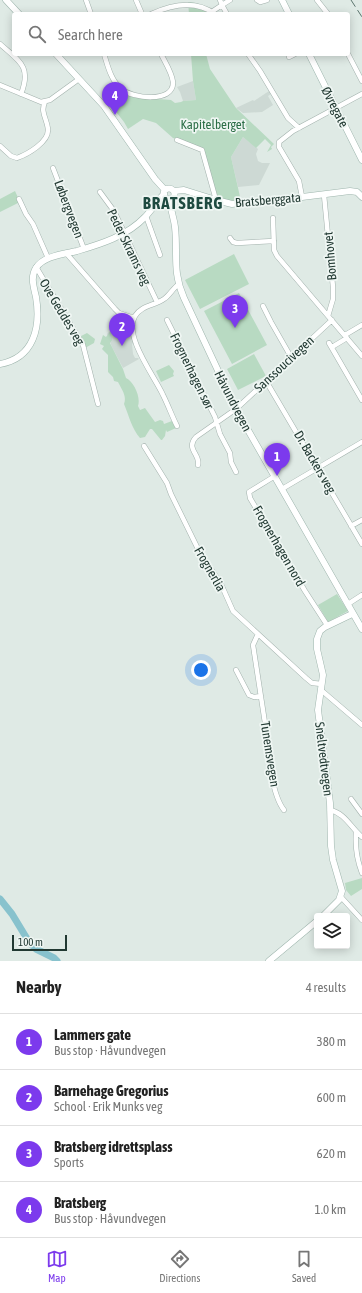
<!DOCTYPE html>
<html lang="en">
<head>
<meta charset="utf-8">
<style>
  :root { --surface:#fff; --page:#f6f6f6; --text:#222; --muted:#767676; --line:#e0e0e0; --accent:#7c3aed }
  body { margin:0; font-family:"Asap Condensed",sans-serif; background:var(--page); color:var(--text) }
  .controls { position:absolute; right:12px; bottom:12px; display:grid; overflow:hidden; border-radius:4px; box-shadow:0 2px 10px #0003 }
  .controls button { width:36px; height:36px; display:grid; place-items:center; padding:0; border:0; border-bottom:1px solid var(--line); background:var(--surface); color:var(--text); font:20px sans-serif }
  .scale { position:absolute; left:12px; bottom:10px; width:55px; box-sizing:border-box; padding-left:4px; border:2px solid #213932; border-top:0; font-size:11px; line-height:14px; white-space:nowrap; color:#213932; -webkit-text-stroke:3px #eff6f3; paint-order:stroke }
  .you { position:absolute; left:201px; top:670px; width:14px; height:14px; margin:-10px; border:3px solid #fff; border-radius:50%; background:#1a73e8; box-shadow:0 0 0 6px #1a73e833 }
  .badge { display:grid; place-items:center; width:26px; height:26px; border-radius:50%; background:var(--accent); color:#fff; font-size:13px; font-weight:700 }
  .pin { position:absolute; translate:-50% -33px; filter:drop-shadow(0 1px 2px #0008) }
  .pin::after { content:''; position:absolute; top:21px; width:14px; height:12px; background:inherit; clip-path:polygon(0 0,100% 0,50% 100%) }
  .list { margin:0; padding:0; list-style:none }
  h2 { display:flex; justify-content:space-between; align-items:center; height:52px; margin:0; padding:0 16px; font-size:17px }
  h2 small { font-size:13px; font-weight:400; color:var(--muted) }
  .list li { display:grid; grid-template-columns:26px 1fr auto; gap:12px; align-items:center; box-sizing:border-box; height:56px; padding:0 16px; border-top:1px solid var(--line) }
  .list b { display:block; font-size:15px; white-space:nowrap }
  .list p { margin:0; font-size:13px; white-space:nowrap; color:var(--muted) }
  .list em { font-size:13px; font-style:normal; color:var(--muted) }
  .icon { flex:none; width:22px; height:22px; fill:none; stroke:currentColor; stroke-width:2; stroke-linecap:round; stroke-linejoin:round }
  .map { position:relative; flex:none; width:362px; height:961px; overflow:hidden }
  .search { position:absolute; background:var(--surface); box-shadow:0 2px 10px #0003; left:12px; right:12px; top:12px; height:44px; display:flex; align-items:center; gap:10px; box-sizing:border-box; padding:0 14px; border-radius:4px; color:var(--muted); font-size:15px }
  .sheet { height:276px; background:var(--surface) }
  nav { display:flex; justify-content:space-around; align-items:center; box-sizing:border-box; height:56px; border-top:1px solid var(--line); background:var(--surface); font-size:11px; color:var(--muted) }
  nav a { display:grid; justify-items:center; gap:2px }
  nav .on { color:var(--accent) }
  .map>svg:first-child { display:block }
  .built { fill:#cdd9d4 }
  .green { fill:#b8dac2 }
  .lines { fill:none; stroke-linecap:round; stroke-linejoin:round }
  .river { stroke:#88c2cd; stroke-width:7 }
  .street-casing { stroke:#a2b1ac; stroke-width:5.5 }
  .secondary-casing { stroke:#9eb5ad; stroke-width:7 }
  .street { stroke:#fff; stroke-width:4.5 }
  .secondary { stroke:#fff; stroke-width:6 }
  .rail { stroke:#5b756e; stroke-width:1; stroke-dasharray:8 4; stroke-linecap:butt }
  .labels { text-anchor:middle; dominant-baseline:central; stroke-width:3.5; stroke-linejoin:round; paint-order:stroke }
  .street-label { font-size:13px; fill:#213932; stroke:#eff6f3 }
  .park-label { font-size:13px; fill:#2c6e47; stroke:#eff6f3 }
  .district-label { font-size:17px; font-weight:bold; letter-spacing:1px; fill:#1e4a40; stroke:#eff6f3 }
</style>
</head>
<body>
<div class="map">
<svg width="362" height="961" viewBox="0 0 362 961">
  <rect width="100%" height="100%" fill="#dfeae5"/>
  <path class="built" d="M193,81L196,100L183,101L180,92L177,87Z
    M269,91L271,94L268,96L273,105L262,112L243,113L236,108L253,100L254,101Z
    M243,137L258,149L256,154L258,161L262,163H270L259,185L238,187L231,157Z
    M121,325L125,334L130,331L134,343L132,344L133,354L135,358H138L139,359L123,368L112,347L107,334L114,327Z"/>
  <path class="green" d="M188,2C199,3 204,5 211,14H189Z
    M191,54H206L210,69L236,108L274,144L271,147L272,149L267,152L271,145L265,139L256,148L243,137L231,157L241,201L231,202L216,198L200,148L173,138L156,123L143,119L128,129L124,122L102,94L113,84L126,94L132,97L171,100L175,103L181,102L183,101L196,100L193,81Z
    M15,191L20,202L0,212V199Z
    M234,254L249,284L200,309L185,280Z
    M239,293L267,345L232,364L204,311Z
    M110,332L111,333L112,340L110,343L123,369L126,378C134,382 141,397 138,406L140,410L145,408L155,422L160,420L163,421L164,424L172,421L173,422L176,428L167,432L166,430L165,436L162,440H161L152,429H150L145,437L140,438C132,429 129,416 124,404C127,396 122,390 118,382L114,381L113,377L108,372V355L102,349L104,346L100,344L103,335L106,337Z
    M87,333L95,339L94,343L85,348L81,336Z
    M254,354L266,376L238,390L227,369Z
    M169,365L174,371L173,374L174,376L161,382L156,371Z
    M337,594L348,611L328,622L318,605Z
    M362,878V889L351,896L346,890L345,883Z"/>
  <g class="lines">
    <path class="river" d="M0,899L12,914L29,942L36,949L54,958L57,961"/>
    <defs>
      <path id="street" d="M86,0L91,14
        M136,0L142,14
        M257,0L260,2L267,0
        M317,0L328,14
        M213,11L222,5L220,0
        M151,14C173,4 196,0 215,14
        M227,14L222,5L230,0
        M0,44C19,61 32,66 21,94
        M104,54C108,67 111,80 121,89C132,98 174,104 173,82C172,73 165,62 161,54
        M248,54L260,71L288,118L299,128
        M348,54L362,81
        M289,57L295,54
        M0,85L41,102L50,100L79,79
        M177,140L202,150L216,200
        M0,146L11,156L17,158C28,154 49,142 48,129C47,119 40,112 45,102
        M53,168L84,249
        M100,192L114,211L157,302
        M324,195L333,287V299L328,316
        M302,197L299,181L279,147V142L293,131L362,94
        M19,199L26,214L33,224L48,258
        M146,216L160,255
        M273,218L274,250L277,256L362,356
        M230,238L233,242L237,243L274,241
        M66,253L115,309L119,313L134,318
        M36,267L83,345L98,404
        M263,306L271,322L291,357
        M167,320L215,417L220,434L230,453L231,462L236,472
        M345,335L362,325
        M329,343L362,400
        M332,347L347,338
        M266,381L362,544
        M177,426C172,416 168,405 163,395C155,377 123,336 135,316C142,305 154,306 164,299C170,295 173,288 179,284
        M144,446L167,483L171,494L199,551L221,584L233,611L306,678L312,683L322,684
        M198,465C201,455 185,449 196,437L236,409L332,320
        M275,476L249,492L250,498L305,591L327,625
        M282,489L362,442
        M351,526L362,520
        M348,604L362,595
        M258,634L253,645L267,736C268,755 272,795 284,810
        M236,670L249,695L254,697L261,696
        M321,690L362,725
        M351,799L362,814
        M330,810C345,813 351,828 362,837
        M356,832C355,846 357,860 362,873
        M341,897L362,920"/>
      <path id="secondary" d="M6,0L19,14
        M282,0L289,14
        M56,54L104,106L155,179L165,190
        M309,54L362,160
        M163.5 194a5.5 5.5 0 1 1 11 0a5.5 5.5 0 1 1-11 0Z
        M174,191L184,190L216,200L232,204L302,197L350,191L357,192L362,197
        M170,199C170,209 174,218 175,227C178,254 172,271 184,298L236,409L362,629
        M0,364C34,358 41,327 36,297C34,288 30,277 36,268C43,256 64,254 77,251C101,244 127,236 145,217C152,210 157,201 164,194
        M323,916L339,900L342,891L333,860L331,846L330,803L318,710L323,675L317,649V639L320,631L325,627L352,614
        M269,961L317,921"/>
    </defs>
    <use href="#street" class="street-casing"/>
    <use href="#secondary" class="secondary-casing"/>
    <use href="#street" class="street"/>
    <use href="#secondary" class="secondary"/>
    <path class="rail" d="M351,0L362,17"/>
  </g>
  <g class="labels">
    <g class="street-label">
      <text transform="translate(335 107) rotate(63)">Øvregate</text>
      <text transform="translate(268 200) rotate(-5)">Bratsberggata</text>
      <text transform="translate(69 209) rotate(69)">Løbergvegen</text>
      <text transform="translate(129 247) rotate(64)">Peder Skrams veg</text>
      <text transform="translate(330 256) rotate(-95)">Bomhovet</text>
      <text transform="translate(62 312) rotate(59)">Ove Geddes veg</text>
      <text transform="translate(284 364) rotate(-43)">Sanssoucivegen</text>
      <text transform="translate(192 371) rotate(64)">Frognerhagen sør</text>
      <text transform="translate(233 401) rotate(63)">Håvundvegen</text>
      <text transform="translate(315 462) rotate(60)">Dr. Backers veg</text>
      <text transform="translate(279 546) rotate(60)">Frognerhagen nord</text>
      <text transform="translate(210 569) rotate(60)">Frognerlia</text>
      <text transform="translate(270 754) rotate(81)">Tunemsvegen</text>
      <text transform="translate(324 759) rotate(83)">Sneltvedtvegen</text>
    </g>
    <g class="park-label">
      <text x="213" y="124">Kapitelberget</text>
    </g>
    <g class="district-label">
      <text x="183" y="203">BRATSBERG</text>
    </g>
  </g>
</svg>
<div class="controls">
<button><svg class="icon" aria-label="layers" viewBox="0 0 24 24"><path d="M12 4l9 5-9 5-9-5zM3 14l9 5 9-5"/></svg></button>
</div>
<div class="scale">100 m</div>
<div class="you"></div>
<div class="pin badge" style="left:277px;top:476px">1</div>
<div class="pin badge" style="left:122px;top:346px">2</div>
<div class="pin badge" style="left:235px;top:328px">3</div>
<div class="pin badge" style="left:115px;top:115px">4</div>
<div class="search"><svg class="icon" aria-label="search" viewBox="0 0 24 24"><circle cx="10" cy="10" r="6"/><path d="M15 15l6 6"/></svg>Search here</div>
</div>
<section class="sheet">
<h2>Nearby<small>4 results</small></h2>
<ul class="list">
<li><span class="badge">1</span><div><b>Lammers gate</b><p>Bus stop · Håvundvegen</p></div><em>380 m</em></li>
<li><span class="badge">2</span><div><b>Barnehage Gregorius</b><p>School · Erik Munks veg</p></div><em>600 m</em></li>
<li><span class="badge">3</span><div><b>Bratsberg idrettsplass</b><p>Sports</p></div><em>620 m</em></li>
<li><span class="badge">4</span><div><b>Bratsberg</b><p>Bus stop · Håvundvegen</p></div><em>1.0 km</em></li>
</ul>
</section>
<nav>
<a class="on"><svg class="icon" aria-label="map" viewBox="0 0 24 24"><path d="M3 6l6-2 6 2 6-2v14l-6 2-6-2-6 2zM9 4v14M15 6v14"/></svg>Map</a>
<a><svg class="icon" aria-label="directions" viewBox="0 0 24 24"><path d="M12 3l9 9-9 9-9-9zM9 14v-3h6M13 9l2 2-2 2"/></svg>Directions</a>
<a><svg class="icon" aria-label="saved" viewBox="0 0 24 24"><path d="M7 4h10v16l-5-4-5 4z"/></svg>Saved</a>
</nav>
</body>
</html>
